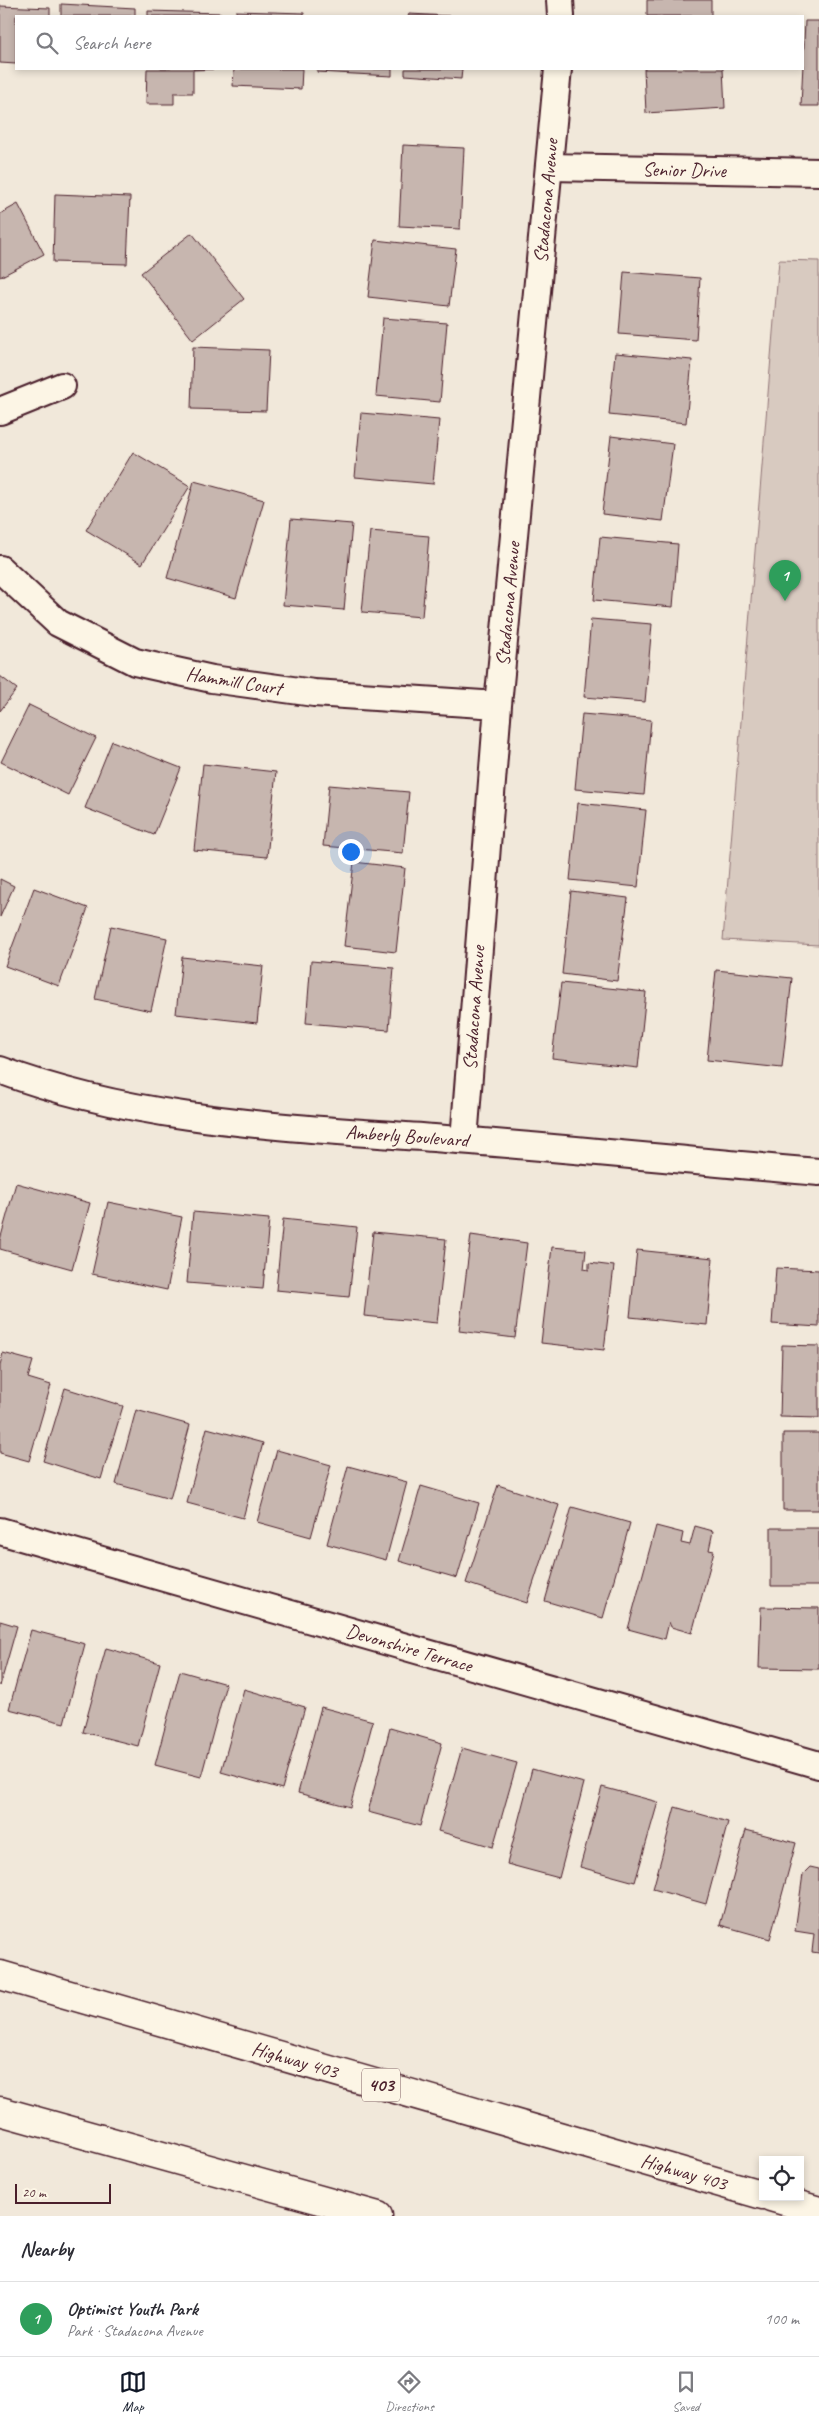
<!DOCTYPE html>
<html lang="en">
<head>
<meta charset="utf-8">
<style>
  :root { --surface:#fff; --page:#f7f7f7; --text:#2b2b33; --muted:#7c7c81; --line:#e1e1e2; --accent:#111827 }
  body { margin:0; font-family:Caveat,sans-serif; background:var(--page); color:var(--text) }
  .controls { position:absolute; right:15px; bottom:15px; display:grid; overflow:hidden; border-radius:0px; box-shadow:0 2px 8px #0003 }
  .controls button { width:45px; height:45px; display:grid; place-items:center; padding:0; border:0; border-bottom:1px solid var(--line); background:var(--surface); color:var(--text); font:25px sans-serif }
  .scale { position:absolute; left:15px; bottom:12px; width:96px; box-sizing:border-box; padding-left:5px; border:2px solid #4a1f2b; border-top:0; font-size:14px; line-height:18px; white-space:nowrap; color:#4a1f2b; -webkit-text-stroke:4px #fcf5e5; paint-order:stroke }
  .you { position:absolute; left:350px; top:851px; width:18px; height:18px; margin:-12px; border:4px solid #fff; border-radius:50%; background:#1a73e8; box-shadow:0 0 0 8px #1a73e833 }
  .badge { display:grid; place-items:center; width:32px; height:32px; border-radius:50%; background:var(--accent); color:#fff; font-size:16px; font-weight:700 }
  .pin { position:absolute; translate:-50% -41px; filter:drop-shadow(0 1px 2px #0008) }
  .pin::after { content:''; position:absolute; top:26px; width:18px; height:15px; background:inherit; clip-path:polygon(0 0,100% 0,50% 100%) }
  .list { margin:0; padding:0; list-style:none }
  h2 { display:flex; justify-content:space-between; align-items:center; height:65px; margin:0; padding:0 20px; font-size:21px }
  h2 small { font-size:16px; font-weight:400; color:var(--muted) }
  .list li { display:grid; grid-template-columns:32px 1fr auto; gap:15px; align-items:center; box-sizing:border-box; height:75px; padding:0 20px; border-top:1px solid var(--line) }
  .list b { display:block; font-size:19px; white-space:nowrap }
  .list p { margin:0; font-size:16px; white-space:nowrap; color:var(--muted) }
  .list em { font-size:16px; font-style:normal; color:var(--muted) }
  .icon { flex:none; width:28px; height:28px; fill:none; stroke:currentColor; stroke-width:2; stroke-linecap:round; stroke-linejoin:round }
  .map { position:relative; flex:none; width:819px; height:2216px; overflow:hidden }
  .search { position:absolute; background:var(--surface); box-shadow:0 2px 8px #0003; left:15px; right:15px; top:15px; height:55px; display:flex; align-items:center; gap:12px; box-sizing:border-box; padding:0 18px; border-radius:0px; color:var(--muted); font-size:19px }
  .sheet { height:140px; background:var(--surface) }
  nav { display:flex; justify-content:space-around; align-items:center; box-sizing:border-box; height:70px; border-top:1px solid var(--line); background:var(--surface); font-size:14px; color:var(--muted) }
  nav a { display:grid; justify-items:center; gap:2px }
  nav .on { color:var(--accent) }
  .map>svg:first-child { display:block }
  .green { fill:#d8cac0; stroke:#917476 }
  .building { fill:#c7b6af; stroke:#4a1f2b }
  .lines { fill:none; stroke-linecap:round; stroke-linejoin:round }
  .street-casing { stroke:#4a1f2b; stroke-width:30 }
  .highway-casing { stroke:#4a1f2b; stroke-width:31 }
  .street { stroke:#fcf5e5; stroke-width:26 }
  .highway { stroke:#fcf5e5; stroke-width:28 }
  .labels { text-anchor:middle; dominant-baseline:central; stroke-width:5; stroke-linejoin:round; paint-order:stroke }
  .shield { fill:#fcf5e5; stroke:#7f5f63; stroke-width:1 }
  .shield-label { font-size:19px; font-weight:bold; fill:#4a1f2b }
  .street-label { font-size:20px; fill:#4a1f2b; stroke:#fcf5e5 }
</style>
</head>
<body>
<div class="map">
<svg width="819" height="2216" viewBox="0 0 819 2216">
  <rect width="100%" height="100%" fill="#f1e8da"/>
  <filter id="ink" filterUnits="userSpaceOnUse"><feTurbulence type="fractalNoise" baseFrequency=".02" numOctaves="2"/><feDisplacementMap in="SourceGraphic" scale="10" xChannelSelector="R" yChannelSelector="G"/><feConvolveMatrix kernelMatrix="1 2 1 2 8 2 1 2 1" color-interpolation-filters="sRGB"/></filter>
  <g filter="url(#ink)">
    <path class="green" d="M779,260L819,261V945L723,940Z"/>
    <path class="building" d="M647,0H711V16H647Z
      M61,4L135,8V16H61Z
      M0,6L50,8V16H16V64L0,63Z
      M148,11L221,13V16H148Z
      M236,11L304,13V16H236Z
      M409,14L450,16H408Z
      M805,21H819V106H801Z
      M147,69H220L193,70V93H174V104H146Z
      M234,69H302L301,89L233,86Z
      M317,69H392V76L317,72Z
      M405,69H462L461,79L405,75Z
      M644,69H723L725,108L646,113Z
      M403,145L464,148L460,229L399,226Z
      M55,194L130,197L127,264L53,262Z
      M18,204L44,254L0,277V214Z
      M192,233L244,299L193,340L141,273Z
      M375,240L456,249L449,306L368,297Z
      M624,272L700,278L696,340L619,334Z
      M383,318L447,323L440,402L376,396Z
      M193,347L269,350L266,411L191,409Z
      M615,353L692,360L686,423L609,415Z
      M361,413L439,420L433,484L355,477Z
      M611,436L673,444L663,521L602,514Z
      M133,452L190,486L142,564L86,530Z
      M194,481L264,500L236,598L167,578Z
      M291,519L352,524L344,610L283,605Z
      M370,531L429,536L422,617L362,612Z
      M600,537L678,544L673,607L594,600Z
      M591,619L652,624L645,702L584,697Z
      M0,676L17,689L0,711Z
      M29,705L96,738L68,795L1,762Z
      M582,714L651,720L644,795L575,789Z
      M112,741L181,768L154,835L85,808Z
      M203,764L276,772L267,857L194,850Z
      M329,785L409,792L403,853L323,846Z
      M578,803L646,810L638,887L570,880Z
      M354,862L405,868L396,952L344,946Z
      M0,879L14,886L0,917Z
      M34,888L88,908L59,986L5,966Z
      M571,891L628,898L617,981L562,974Z
      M111,926L167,938L151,1011L95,999Z
      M182,957L263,966L257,1023L176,1014Z
      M311,961L394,968L389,1030L306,1023Z
      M716,970L792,978L782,1068L707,1060Z
      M561,983L646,992L638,1068L552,1058Z
      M16,1183L90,1203L72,1269L0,1249V1240Z
      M108,1202L182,1217L167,1290L92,1274Z
      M193,1212L269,1219L263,1289L187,1283Z
      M283,1219L357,1227L349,1297L276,1290Z
      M373,1232L446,1239L437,1323L364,1316Z
      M471,1235L527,1243L515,1338L459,1331Z
      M552,1247L586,1250L584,1269L589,1270V1263L614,1266L604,1350L541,1343Z
      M637,1250L713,1258L707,1325L630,1317Z
      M776,1268L819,1270V1327L772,1324Z
      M782,1345L819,1346V1418L780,1417Z
      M3,1353L33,1361L28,1378L51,1385L29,1461L0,1453V1365Z
      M65,1388L123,1406L101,1479L43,1461Z
      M136,1410L190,1425L170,1499L116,1484Z
      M207,1428L263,1443L243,1518L187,1503Z
      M783,1433H819V1510H783Z
      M277,1450L331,1465L311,1537L257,1522Z
      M348,1466L407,1482L386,1560L327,1544Z
      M498,1485L559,1505L527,1603L466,1583Z
      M421,1486L479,1503L457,1578L399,1561Z
      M572,1507L630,1523L603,1618L545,1601Z
      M656,1526L683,1533L681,1543L690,1545L695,1526L713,1531L709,1550L714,1551L692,1633L671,1627L669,1622L665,1639L628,1629Z
      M771,1528H819V1586H771Z
      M761,1607L819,1608V1669L759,1668Z
      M0,1621L17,1626L0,1686Z
      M31,1630L85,1644L64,1723L9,1709Z
      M106,1648L160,1663L138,1746L83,1732Z
      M180,1671L226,1684L201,1777L155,1765Z
      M244,1689L305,1707L282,1789L221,1772Z
      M321,1707L373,1721L350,1807L298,1793Z
      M390,1728L442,1743L420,1826L368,1812Z
      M462,1748L517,1763L493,1847L438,1831Z
      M532,1769L584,1783L559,1878L507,1864Z
      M602,1787L658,1802L635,1882L580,1867Z
      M675,1807L728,1822L706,1904L653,1889Z
      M746,1830L796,1843L770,1939L720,1925Z
      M810,1867L819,1869V1953L812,1952L814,1934L795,1931L803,1874Z"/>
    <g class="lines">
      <defs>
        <path id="street" d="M560,0L561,16
          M549,167L819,172
          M0,411L62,386
          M0,569L58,623L135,662L212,679L314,693L498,705
          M0,1070C138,1122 289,1127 434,1138C562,1148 691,1161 819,1172
          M464,1140L498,705L558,69
          M0,1531L819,1765"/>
        <path id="highway" d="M0,1975L763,2195
          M0,2111L378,2216
          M771,2197L819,2211"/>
      </defs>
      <use href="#street" class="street-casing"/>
      <use href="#highway" class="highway-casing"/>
      <use href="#street" class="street"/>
      <use href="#highway" class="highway"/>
    </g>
  </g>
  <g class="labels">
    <rect class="shield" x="362" y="2068.5" width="38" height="33" rx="4"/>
    <g class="shield-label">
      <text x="381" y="2085">403</text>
    </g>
    <g class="street-label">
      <text transform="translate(684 170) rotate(1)">Senior Drive</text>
      <text transform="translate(546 201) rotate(-85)">Stadacona Avenue</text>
      <text transform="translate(508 604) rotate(-85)">Stadacona Avenue</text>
      <text transform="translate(234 681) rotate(9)">Hammill Court</text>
      <text transform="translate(474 1008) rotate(-86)">Stadacona Avenue</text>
      <text transform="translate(407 1136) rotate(4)">Amberly Boulevard</text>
      <text transform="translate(409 1648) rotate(16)">Devonshire Terrace</text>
      <text transform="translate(295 2060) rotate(16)">Highway 403</text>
      <text transform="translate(684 2172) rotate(16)">Highway 403</text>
    </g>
  </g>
</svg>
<div class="controls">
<button><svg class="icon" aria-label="locate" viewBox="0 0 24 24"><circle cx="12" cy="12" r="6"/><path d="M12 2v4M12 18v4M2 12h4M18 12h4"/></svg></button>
</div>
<div class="scale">20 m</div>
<div class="you"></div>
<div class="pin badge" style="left:785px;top:601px;background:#2e9e5b">1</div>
<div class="search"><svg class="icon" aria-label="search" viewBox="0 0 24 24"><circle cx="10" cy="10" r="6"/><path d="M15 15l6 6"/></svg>Search here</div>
</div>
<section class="sheet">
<h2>Nearby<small></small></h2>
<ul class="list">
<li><span class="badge" style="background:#2e9e5b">1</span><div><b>Optimist Youth Park</b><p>Park · Stadacona Avenue</p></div><em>100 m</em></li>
</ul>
</section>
<nav>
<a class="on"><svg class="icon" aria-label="map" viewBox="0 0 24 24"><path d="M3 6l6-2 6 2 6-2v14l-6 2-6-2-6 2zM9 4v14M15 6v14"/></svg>Map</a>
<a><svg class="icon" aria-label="directions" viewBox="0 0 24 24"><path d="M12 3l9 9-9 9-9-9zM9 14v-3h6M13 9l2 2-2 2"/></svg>Directions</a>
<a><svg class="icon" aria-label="saved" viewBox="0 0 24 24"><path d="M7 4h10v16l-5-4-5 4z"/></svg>Saved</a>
</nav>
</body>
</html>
